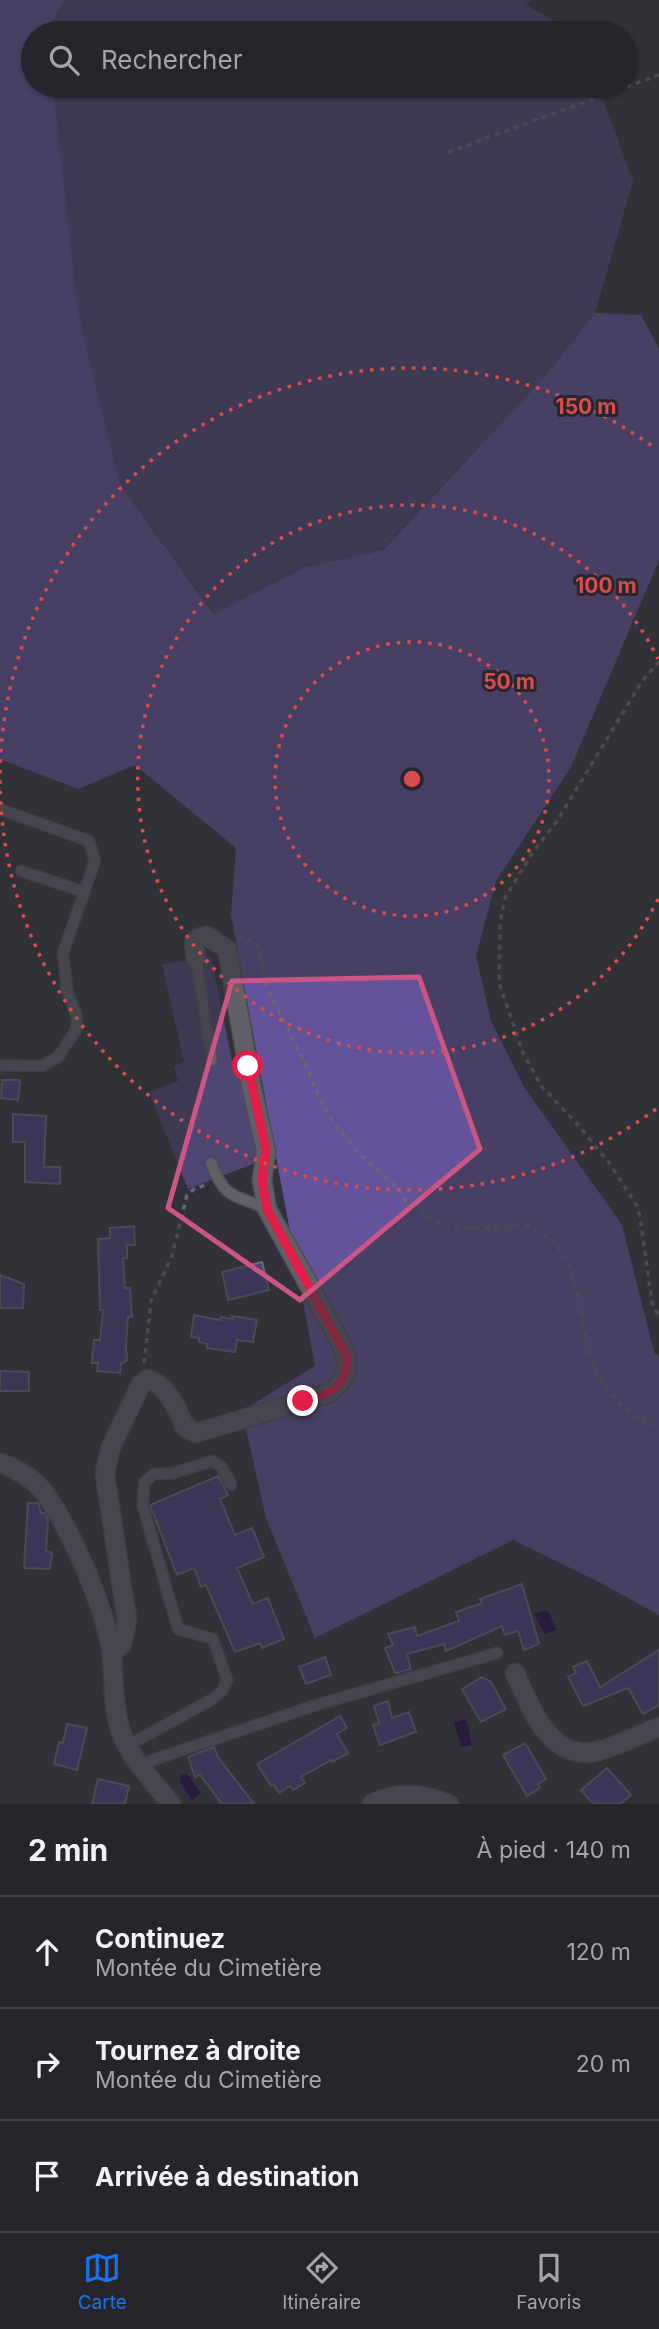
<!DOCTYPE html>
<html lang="fr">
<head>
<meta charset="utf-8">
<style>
  :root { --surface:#26252b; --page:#323137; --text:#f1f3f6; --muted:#a4a5a9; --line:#424247; --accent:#1a73e8 }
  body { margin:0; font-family:Inter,sans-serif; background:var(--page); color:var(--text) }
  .stop { position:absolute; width:21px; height:21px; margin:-16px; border:5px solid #e11d48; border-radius:50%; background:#fff }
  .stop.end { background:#e11d48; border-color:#fff; box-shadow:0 2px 7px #0008 }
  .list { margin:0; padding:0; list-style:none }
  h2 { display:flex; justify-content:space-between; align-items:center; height:91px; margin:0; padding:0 28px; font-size:30px }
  h2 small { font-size:23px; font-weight:400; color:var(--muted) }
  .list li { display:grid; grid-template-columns:46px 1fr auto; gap:21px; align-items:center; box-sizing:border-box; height:112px; padding:0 28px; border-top:2px solid var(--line) }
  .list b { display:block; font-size:26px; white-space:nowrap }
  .list p { margin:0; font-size:23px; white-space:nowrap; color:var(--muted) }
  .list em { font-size:23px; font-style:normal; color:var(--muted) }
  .icon { flex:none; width:38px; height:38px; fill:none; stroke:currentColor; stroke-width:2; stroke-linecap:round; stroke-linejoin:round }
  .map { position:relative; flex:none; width:659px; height:1804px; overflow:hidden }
  .search { position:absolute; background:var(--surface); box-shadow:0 2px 5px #0004; left:21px; right:21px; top:21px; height:77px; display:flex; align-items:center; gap:18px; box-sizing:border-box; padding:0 24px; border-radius:38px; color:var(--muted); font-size:26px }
  .sheet { height:427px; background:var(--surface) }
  nav { display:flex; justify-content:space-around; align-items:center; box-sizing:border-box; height:98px; border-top:2px solid var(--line); background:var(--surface); font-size:19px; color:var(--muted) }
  nav a { display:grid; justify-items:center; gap:4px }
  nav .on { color:var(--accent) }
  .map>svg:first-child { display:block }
  .green { fill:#504673 }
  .forest { fill:#64529a }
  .water { fill:#1e0246 }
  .building { fill:#4f3d82; stroke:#6b6a72; stroke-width:2 }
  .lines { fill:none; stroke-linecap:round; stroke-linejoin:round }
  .lane-casing { stroke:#4f4e54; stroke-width:13 }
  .street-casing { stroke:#4f4e54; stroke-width:21 }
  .path { stroke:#69686f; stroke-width:3.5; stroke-dasharray:5 5; stroke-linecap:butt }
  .lane { stroke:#616068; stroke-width:10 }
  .street { stroke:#616068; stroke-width:18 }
  .route { stroke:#e11d48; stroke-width:9 }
  .marked { fill:none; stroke:#cc5585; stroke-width:5; stroke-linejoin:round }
  .ring { fill:none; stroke:#d94d4e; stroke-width:3.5; stroke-dasharray:3.5 7 }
  .centre { fill:#d94d4e; stroke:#29272e; stroke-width:3.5 }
  .ring-label { font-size:21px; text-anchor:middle; font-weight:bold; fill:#d94d4e; stroke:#29272e; stroke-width:6; stroke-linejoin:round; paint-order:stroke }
</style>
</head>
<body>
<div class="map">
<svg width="659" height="1804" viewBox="0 0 659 1804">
  <rect width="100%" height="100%" fill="#323139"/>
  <path class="green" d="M64,0H532L526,5L575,33H47Z
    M53,86H598L633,181L595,313L547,374L382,550L304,567L215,614L120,485L78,312Z
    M211,957L232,1061L245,1080L261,1152L258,1162L188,1189L149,1092L178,1081L174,1066L184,1062L162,964Z"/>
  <path class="forest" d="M0,0H64L47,33H33V86H53L78,312L120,485L214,614L305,567L383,550L547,374L595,313L641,315L659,349V560L571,767L496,881L476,956L491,1021L524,1087L622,1225L654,1352L659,1358V1615L599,1582L513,1540L315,1638L266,1518L242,1411L315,1366L231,915L236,848L135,765L78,789L0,759Z"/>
  <path class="water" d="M544,1611L549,1613L557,1630L545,1634L534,1614Z
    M466,1719L472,1745L461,1747L454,1722Z
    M181,1774L188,1775L201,1793L192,1800L180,1782Z"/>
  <path class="building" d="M2,1080H20L18,1100L1,1098Z
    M13,1114L46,1116L44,1167H60V1184L25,1182V1142H13Z
    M134,1226L135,1245H127V1258H123L125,1288H130L132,1317H128L126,1346L127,1360L121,1364L120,1373L97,1371L98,1363H92L94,1340H100L103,1310H100L98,1239L110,1238V1228Z
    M262,1262L269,1290L228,1300L222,1272Z
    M0,1275L24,1284L23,1308H0Z
    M194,1315L220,1320L221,1317L233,1319L232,1316L257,1320L253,1342L237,1340L235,1352L207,1348V1344L199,1342V1338L191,1337Z
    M0,1371L29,1372V1391H0Z
    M218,1476L228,1495L220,1499L235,1535L252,1528L264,1557L237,1568L253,1604L268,1598L284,1639L262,1648L260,1643L235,1652L206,1585L201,1587L194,1568L177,1575L150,1505Z
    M28,1503H38L41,1513H45L48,1519L46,1551L52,1553L50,1569L24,1568Z
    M522,1584L539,1644L524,1650L518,1631L505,1635L502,1626L446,1651L444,1644L407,1654L411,1669L395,1673L385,1648L393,1645L388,1634L415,1627L417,1636L459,1621L456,1612L482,1603L480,1599Z
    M659,1650V1705L643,1714L628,1688L583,1706L568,1677L576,1673L573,1667L587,1661L600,1687Z
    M325,1657L331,1675L306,1684L299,1667Z
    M482,1677L491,1682L506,1709L481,1722L462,1689Z
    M388,1701L392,1718L409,1712L416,1732L380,1745L373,1725L379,1723L374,1706Z
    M340,1716L347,1728L337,1734L348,1753L332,1762L331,1760L301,1777L305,1783L293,1790L290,1786L279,1793L273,1784L271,1786L257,1764Z
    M67,1724L87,1728L77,1770L54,1764L59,1742L63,1743Z
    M525,1743L546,1779L538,1784L540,1788L527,1796L503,1755Z
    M214,1747L218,1757L254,1804H222L200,1775L195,1777L188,1757Z
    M607,1768L631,1795L620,1804H593L581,1790Z
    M98,1779L129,1786L125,1804H92Z"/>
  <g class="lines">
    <defs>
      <path id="lane" d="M0,809L89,841L95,861L63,953L67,991L77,1017L76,1030L58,1057L42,1066L0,1065
        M21,871L85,892
        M196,959L212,1060
        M211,1163C226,1201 233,1193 267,1209
        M127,1746L211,1700L222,1691L227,1680L213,1639L178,1629L143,1506L144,1483L154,1474L174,1473L212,1461L222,1467L231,1485
        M141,1764L313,1706L497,1653"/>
      <path id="street" d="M0,1463C17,1469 33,1478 44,1492C70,1527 107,1612 112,1655C114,1680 113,1705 120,1729C129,1757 153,1781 171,1804
        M111,1653L122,1644L127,1620L105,1475L110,1449L141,1384L148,1379C167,1385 178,1410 185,1427L196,1433L330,1393C352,1373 350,1363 338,1338L267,1209L262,1180L266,1151L252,1089L227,949L207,936L198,938L194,943L196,959
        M515,1673C530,1705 548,1759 593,1752C611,1749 641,1734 659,1727
        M372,1804C397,1790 423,1794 449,1804"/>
    </defs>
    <use href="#lane" class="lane-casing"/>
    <use href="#street" class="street-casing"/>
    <path class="path" d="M448,152L659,75
      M659,661L641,683L557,821L532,853L505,898L500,923L499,983L523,1053L542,1087L579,1126L610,1164L637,1206L640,1217L652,1302L659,1317
      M238,938L243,937L256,942L267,988L308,1069L313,1084L328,1115L356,1151L399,1189L405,1200L438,1222L464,1229L528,1226L550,1239L566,1257L570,1268L580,1301L587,1348L601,1381L608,1391L635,1418L659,1426
      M144,1363L151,1301L172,1256L187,1195L194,1189L208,1184"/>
    <use href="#lane" class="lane"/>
    <use href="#street" class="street"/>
  </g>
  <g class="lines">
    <path class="route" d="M248,1066L266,1150L262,1180L267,1209L348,1359C344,1390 331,1393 303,1401"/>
  </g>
  <path d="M0 0H659V1804H0ZM419,977L480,1149L300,1300L168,1208L232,981Z" fill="#323139" fill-opacity=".55" fill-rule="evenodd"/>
  <path class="marked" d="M419,977L480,1149L300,1300L168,1208L232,981Z"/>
  <g class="ring">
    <circle cx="412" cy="779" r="137"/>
    <path d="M658 899A274 274 0 1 1 658 659"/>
    <path d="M656 1109A411 411 0 1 1 656 449"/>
  </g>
  <circle cx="412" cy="779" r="10" class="centre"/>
  <g class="ring-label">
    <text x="586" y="414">150 m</text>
    <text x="606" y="593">100 m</text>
    <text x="509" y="689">50 m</text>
  </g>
</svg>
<div class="stop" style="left:248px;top:1066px"></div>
<div class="stop end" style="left:303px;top:1401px"></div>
<div class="search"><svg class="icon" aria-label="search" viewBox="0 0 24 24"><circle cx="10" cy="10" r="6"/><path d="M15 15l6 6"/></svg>Rechercher</div>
</div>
<section class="sheet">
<h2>2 min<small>À pied · 140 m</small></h2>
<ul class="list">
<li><svg class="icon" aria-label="ahead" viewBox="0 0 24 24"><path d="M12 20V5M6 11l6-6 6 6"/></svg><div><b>Continuez</b><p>Montée du Cimetière</p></div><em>120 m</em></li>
<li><svg class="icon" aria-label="right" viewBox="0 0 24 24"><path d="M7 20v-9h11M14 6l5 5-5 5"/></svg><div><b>Tournez à droite</b><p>Montée du Cimetière</p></div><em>20 m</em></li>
<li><svg class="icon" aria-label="arrive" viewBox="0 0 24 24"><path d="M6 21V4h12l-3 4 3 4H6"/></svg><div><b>Arrivée à destination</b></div></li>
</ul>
</section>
<nav>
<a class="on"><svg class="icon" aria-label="map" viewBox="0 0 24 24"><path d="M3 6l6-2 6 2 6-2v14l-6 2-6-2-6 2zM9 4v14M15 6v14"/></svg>Carte</a>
<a><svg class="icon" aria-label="directions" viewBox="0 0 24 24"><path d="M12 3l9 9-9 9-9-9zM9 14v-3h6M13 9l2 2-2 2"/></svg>Itinéraire</a>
<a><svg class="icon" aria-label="saved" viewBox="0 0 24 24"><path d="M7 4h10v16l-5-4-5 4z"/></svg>Favoris</a>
</nav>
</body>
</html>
